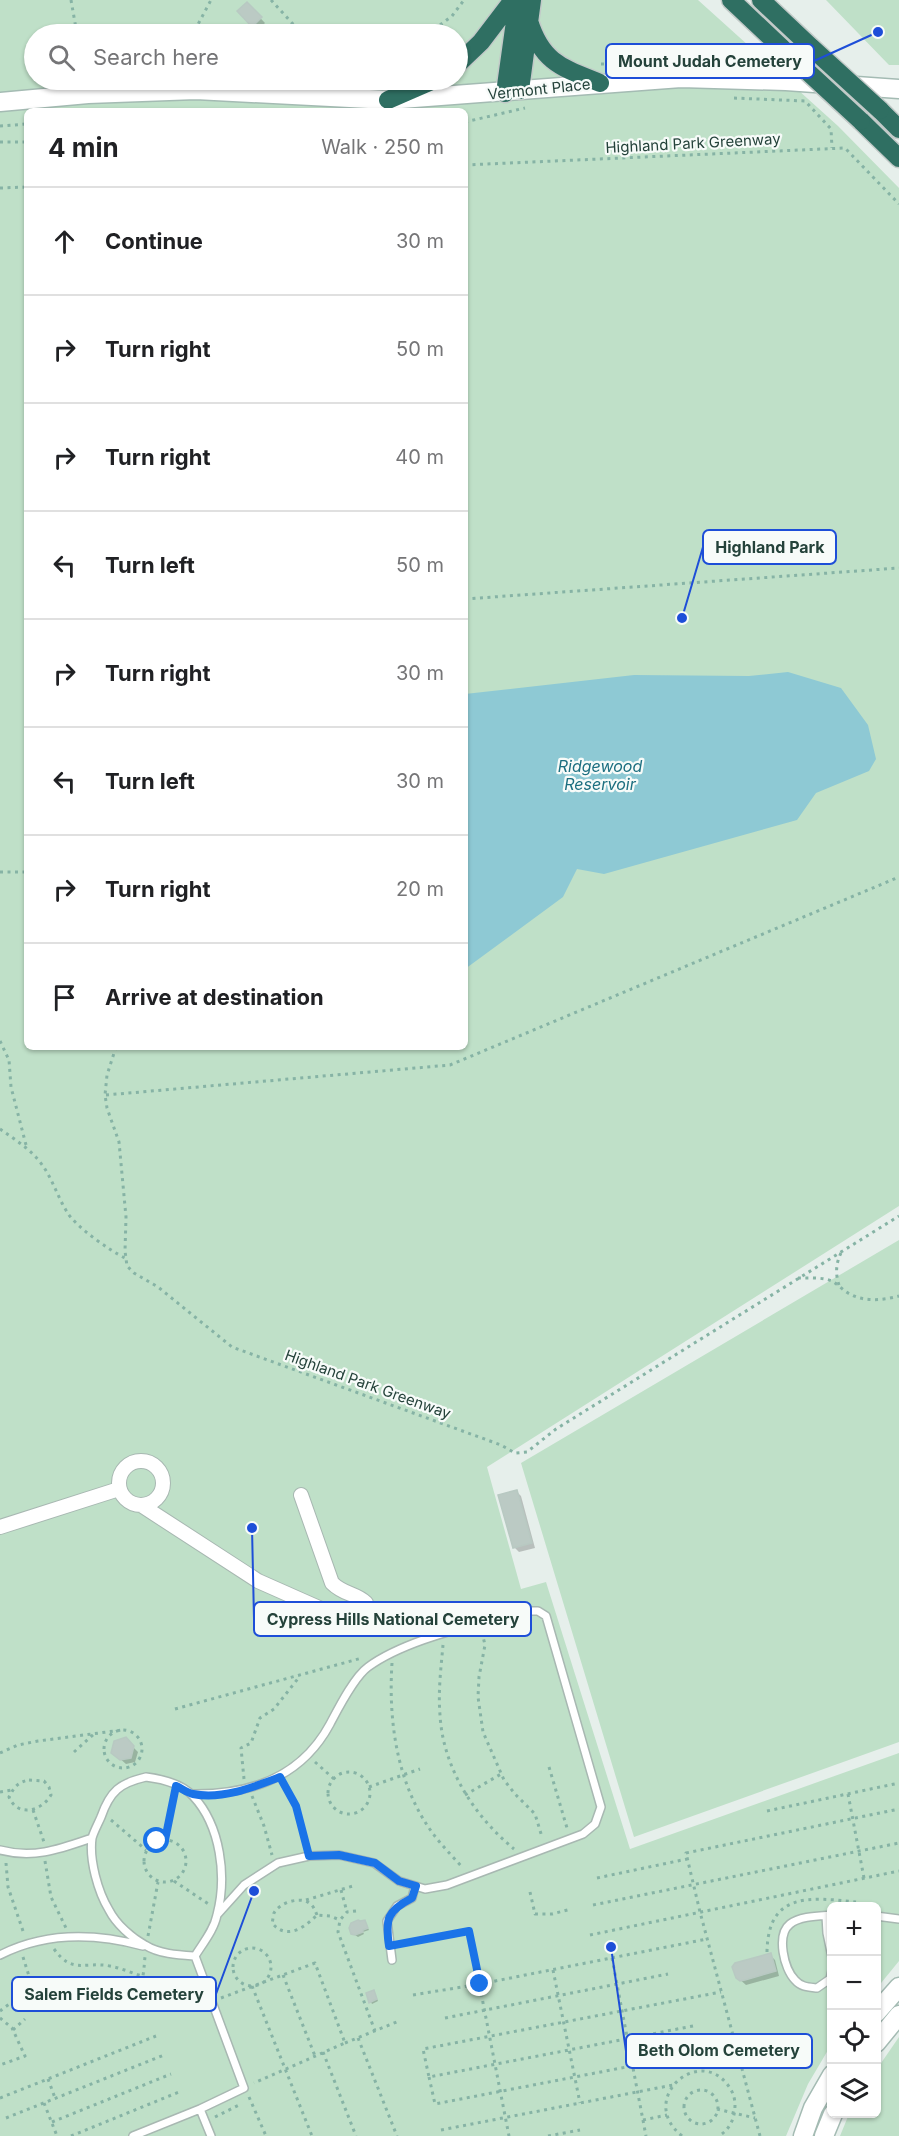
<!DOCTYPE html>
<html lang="en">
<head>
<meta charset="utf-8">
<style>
  :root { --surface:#fff; --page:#f6f6f6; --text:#202124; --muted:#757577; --line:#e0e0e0 }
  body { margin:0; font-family:Inter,sans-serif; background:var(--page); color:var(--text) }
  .controls { position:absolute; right:18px; bottom:18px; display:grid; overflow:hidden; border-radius:9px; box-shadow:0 2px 4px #0004 }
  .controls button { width:54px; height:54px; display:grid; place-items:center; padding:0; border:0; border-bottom:2px solid var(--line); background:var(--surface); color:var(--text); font:30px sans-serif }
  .stop { position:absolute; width:18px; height:18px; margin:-14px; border:4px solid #1a73e8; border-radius:50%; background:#fff }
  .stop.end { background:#1a73e8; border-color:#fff; box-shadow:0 2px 6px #0008 }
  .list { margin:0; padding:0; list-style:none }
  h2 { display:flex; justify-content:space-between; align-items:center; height:78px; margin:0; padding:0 24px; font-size:26px }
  h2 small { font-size:20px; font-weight:400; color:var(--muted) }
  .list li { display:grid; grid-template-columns:39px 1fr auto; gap:18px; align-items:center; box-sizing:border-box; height:108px; padding:0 24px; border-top:2px solid var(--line) }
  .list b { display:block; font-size:22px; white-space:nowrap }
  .list em { font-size:20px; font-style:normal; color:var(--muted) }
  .icon { flex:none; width:33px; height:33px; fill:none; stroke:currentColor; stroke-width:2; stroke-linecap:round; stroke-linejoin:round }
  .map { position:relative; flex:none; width:899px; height:2136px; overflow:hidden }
  .search { position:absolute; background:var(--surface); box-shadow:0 2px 4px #0004; left:24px; top:24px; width:444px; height:66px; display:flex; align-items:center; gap:15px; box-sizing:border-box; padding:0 21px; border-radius:33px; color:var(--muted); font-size:22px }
  .panel { position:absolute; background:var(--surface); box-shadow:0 2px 4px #0004; left:24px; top:108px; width:444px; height:942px; border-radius:9px }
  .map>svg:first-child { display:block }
  .green { fill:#bfe0c8; fill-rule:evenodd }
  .water { fill:#8ec9d4 }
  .shadow { fill:#0003 }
  .building { fill:#bbcac4; stroke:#b8c9c2; stroke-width:1.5 }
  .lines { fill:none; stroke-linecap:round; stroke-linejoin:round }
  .lane-casing { stroke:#a8b8b2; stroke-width:10 }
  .street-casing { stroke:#a8b8b2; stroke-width:16 }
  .secondary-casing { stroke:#a4bbb3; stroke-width:21 }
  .highway-casing { stroke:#c2cac8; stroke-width:21 }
  .path { stroke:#86b3a5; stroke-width:3; stroke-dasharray:3 4.5; stroke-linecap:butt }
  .lane { stroke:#fff; stroke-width:7 }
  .street { stroke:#fff; stroke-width:14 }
  .secondary { stroke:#fff; stroke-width:18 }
  .highway { stroke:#2f6f62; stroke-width:18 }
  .highway-bridge-casing { stroke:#c2cac8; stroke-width:21; stroke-linecap:butt }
  .highway-bridge { stroke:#2f6f62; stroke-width:18 }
  .route { stroke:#1a73e8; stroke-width:8 }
  .labels { text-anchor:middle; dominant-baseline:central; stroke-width:4.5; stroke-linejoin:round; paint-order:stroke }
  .street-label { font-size:15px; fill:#24423a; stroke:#f7fbf9 }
  .water-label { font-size:16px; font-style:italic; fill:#1c6f80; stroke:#f7fbf9 }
  .leader { fill:none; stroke:#1d4ed8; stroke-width:2 }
  .callout-dot { fill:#1d4ed8; stroke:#f7fbf9; stroke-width:2 }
  .callout { fill:#f7fbf9; stroke:#1d4ed8; stroke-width:2 }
  .callout-label { font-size:16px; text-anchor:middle; font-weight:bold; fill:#24423a }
</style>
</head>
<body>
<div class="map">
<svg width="899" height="2136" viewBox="0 0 899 2136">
  <rect width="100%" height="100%" fill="#e6efeb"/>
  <path class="green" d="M0,0H698L838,126L899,188V1206L487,1467L521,1589L546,1582L630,1849L899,1753V1961L877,1988L876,1906H832L831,2045L808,2084L786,2136H0ZM34,34H458V80H34ZM27,111H465V1047H27Z
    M826,0H899V65H889Z
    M899,1240V1742L634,1837L521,1463Z
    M899,2037V2136H840L849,2114H876L877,2069Z"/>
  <path class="water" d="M788,672L841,688L868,725L876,759L869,771L816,793L797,820L604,874L577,869L563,897L465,969V694L634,675L749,676Z"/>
  <path class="shadow" d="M247,4L265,23L258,30L240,11Z
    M516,1491L521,1496L535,1548L519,1552L515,1548Z
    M125,1739L138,1752L135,1762L126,1764L118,1757Z
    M364,1922L369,1930L363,1932L364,1934L358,1937L352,1933Z
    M770,1955L775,1960L779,1976L746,1985L737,1977Z
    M374,1992L378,2001L372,2004L371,2002Z"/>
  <path class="building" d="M247,2L262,17L252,27L237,11Z
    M517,1490L532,1543L513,1548L498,1495Z
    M126,1737L134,1746L131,1758L120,1760L111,1753L114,1741Z
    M358,1920L360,1921L365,1920L368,1928L363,1930V1932L355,1935L351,1934L349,1928L351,1923Z
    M771,1953L776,1971L745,1980L740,1981L736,1978L732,1967L735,1963Z
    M374,1990L377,1999L369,2003L366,1993Z"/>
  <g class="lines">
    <defs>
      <path id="lane" d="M146,1777C162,1779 182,1784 193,1796C221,1826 227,1877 217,1915C214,1930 203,1943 195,1956C179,1955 159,1954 145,1945C132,1938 116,1924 109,1910C98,1892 89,1860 92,1838C94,1831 98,1824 101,1817C110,1791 120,1783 146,1777Z
        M192,1794C250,1795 301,1778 330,1724C338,1709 354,1677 368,1667C406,1639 475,1625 521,1611H538L546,1616L601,1807L595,1824L583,1834L447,1885L425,1889L399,1881L374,1863L339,1855L309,1856L278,1863L244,1885L217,1915
        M0,1850C34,1859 60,1849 92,1838
        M832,1915C819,1916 800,1916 790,1924C776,1935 784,1969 795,1980C801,1987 808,1987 817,1988L830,1979L832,1970
        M826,1916L827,1933L832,1957
        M876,1916L899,1919
        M0,1955C45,1932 95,1933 143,1946
        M392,1960L387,1921L397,1906L412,1898L415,1886
        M200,2109L211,2136
        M133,2136L200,2109L244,2088L195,1956"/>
      <path id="street" d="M119 1483a22 22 0 1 1 44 0a22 22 0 1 1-44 0Z
        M141,1505L258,1581L319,1608L327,1617L338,1622L362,1616L365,1611L366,1603C356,1593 344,1595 332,1583L301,1495
        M0,1527L119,1489"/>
      <path id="secondary" d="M0,102L88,94L196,90L388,100L681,78L786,81L899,89
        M876,2013L899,1987
        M876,2043L899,2015
        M803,2136L813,2108L832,2075
        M824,2136L833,2114"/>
      <path id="highway" d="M731,0L782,48
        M761,0L812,48
        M529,21C542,63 563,68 600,83
        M458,64L481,42L513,0
        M520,90L532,0
        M505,93L518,0
        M388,100L434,80
        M880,110L899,129
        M861,121L899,158"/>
    </defs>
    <use href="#lane" class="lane-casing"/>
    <use href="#street" class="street-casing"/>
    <use href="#secondary" class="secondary-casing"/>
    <use href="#highway" class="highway-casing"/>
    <path class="path" d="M71,0L77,34
      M271,0L302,34
      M188,34L196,28L211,0
      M428,34L452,16L464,0
      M601,64H621
      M734,98L805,101L831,129L832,148
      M465,122L525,108
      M0,126L27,124
      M0,142H27
      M465,165L845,148L899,204
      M0,188L27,187
      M465,599L899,568
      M0,872H27
      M0,1041L9,1060L11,1087L26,1145
      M116,1047L107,1075L105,1095L107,1108L119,1142L126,1217L125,1251L127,1266L134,1273L158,1287L232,1347L501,1445L515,1453L527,1452L556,1429L899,1216
      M106,1095L450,1065L899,877
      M0,1129C14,1139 29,1148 40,1162C52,1177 57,1196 67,1212C76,1227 109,1250 125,1258
      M798,1278C809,1278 822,1277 832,1281C839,1285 844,1292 852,1295C866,1302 884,1300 899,1296
      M839,1285C835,1273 836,1262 842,1251
      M482,1632L485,1645L479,1677L478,1697L483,1732L504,1780L515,1794L535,1814L542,1837
      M443,1645C441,1668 438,1691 440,1715C443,1768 474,1816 514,1849
      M392,1663C388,1725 398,1791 438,1840C446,1850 455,1859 463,1868
      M175,1709L362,1658
      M104 1749a19 19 0 1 1 38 0a19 19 0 1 1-38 0Z
      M74,1752L94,1734
      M0,1753L18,1745L38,1741L122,1730
      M315,1762L334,1779
      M549,1767L567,1828
      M328 1793a21 21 0 1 1 42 0a21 21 0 1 1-42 0Z
      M244,1779L241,1748L251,1743L260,1718L274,1709L300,1676
      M29,1780L44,1781L49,1787L51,1795C41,1812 17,1817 9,1797C14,1787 18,1782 29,1780Z
      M284,1784L296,1806L306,1845
      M369,1787L420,1769
      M0,1792L12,1790
      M848,1794L864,1878
      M465,1795L501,1774
      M252,1796L264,1826L272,1855
      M33,1810L44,1842
      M767,1811L899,1783
      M111,1820L146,1850
      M144 1861a21 21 0 1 1 42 0a21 21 0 1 1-42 0Z
      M165,1840L174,1794
      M45,1861L51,1897L66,1928
      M6,1863L8,1887L24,1934
      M597,1878L687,1859
      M174,1881L210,1905
      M341,1890L347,1912
      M530,1892L535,1914H552L571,1909
      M306,1900L353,1886
      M593,1905L899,1843
      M356,1911L347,1912L340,1920L338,1932L375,2031
      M317,1915C315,1910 313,1905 309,1903C300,1896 279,1903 274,1913C273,1916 273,1920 272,1923C287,1941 305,1927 317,1915L330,1916L340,1920
      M590,1935L899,1871
      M148,1936L158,1882
      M399,1944L469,1931L509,2136
      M233 1967a19 19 0 1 1 38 0a19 19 0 1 1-38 0Z
      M54,1949C73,1975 84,1961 110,1966C121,1968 132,1973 142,1976
      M767,1952C768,1892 809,1897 856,1902
      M23,1957L34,1992
      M612,1958L646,2136
      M553,1970L580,2103
      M283,1975L315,2056
      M252,1986L312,2136
      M413,1995L480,1984L707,1939
      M221,1998L315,1963L345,2043L254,2083
      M0,2011C16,1998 43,1984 65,1988C75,1990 85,1997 95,2001C110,2007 131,1999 140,1985C144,1978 144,1965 145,1957
      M0,2018L12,2028L25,2056L0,2065
      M445,2018L668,1974
      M693,2026L429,2077L423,2049L721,1992
      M13,2030L25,2019
      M358,2038L397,2136
      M345,2043L399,2021
      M323,2052L356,2136
      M429,2077L435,2104L735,2046
      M48,2079L55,2098
      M684 2107a17 17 0 1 1 34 0a17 17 0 1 1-34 0Z
      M249,2097L266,2136
      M0,2098L156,2036
      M44,2103L57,2136
      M717,2109L755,2118
      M215,2117L241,2104
      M6,2118L164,2055
      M643,2120L667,2115
      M52,2122L171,2074
      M441,2130L673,2085
      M71,2136L179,2092
      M548,2136L580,2130
      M682,2136C637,2100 697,2046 727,2084C732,2090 735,2097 735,2105C735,2118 730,2129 719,2136
      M760,2136L700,1912L686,1853L899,1809"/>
    <use href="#lane" class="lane"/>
    <use href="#street" class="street"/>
    <use href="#secondary" class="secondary"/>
    <use href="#highway" class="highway"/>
    <defs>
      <path id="highway-bridge" d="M782,48L861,121
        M812,48L880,110"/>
    </defs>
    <use href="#highway-bridge" class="highway-bridge-casing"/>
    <use href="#highway-bridge" class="highway-bridge"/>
  </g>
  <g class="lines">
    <path class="route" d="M157,1841L165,1840L176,1786C181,1788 187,1793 193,1794C222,1800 254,1787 280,1777L296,1806L309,1856L339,1855L375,1863L399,1881L416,1886L412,1898C387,1911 385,1919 389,1946L469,1931L480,1984"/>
  </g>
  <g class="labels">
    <g class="street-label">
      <text transform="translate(539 89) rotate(-6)">Vermont Place</text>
      <text transform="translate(693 143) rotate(-3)">Highland Park Greenway</text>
      <text transform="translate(368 1384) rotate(20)">Highland Park Greenway</text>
    </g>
    <g class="water-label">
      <text x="600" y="766">Ridgewood<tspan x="600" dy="18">Reservoir</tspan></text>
    </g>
  </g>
  <path class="leader" d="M878 32L814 61M682 618L703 547M252 1528L254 1619M254 1891L216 1994M611 1947L626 2051"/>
  <g class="callout-dot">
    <circle cx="878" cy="32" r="6"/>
    <circle cx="682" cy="618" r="6"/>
    <circle cx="252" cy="1528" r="6"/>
    <circle cx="254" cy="1891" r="6"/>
    <circle cx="611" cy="1947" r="6"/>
  </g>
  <g class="callout">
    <rect x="606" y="44" width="208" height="34" rx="6"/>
    <rect x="703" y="530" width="133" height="34" rx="6"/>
    <rect x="254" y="1602" width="277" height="34" rx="6"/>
    <rect x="12" y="1977" width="204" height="34" rx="6"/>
    <rect x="626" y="2034" width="186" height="34" rx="6"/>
  </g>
  <g class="callout-label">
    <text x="710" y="67">Mount Judah Cemetery</text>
    <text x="770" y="553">Highland Park</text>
    <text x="393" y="1625">Cypress Hills National Cemetery</text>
    <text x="114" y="2000">Salem Fields Cemetery</text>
    <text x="719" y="2056">Beth Olom Cemetery</text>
  </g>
</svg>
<div class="controls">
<button>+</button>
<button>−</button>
<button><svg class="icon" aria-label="locate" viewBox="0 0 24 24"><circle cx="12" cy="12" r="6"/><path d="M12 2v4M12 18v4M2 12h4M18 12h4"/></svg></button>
<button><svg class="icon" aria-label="layers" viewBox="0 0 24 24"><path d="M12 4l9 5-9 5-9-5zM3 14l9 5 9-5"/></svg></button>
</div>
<div class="stop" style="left:157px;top:1841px"></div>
<div class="stop end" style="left:480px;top:1984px"></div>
<div class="search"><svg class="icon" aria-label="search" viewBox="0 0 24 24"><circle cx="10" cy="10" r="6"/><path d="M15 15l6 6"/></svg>Search here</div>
<section class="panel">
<h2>4 min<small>Walk · 250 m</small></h2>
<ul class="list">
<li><svg class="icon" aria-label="ahead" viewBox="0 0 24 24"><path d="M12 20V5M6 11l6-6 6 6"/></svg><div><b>Continue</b></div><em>30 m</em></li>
<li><svg class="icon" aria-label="right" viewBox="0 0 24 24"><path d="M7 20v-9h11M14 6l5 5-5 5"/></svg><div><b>Turn right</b></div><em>50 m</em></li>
<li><svg class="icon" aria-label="right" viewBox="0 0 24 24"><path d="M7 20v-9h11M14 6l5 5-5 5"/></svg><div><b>Turn right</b></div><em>40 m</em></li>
<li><svg class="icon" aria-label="left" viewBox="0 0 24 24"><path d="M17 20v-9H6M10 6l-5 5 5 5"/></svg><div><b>Turn left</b></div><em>50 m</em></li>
<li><svg class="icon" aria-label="right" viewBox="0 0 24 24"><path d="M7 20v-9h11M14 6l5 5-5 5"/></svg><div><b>Turn right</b></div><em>30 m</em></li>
<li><svg class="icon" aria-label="left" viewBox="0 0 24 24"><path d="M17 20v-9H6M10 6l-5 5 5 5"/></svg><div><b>Turn left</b></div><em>30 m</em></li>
<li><svg class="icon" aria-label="right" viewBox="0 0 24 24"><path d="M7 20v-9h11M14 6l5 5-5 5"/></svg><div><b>Turn right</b></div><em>20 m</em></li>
<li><svg class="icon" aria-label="arrive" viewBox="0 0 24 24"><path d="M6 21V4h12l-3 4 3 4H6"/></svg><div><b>Arrive at destination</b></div></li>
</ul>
</section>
</div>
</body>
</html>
